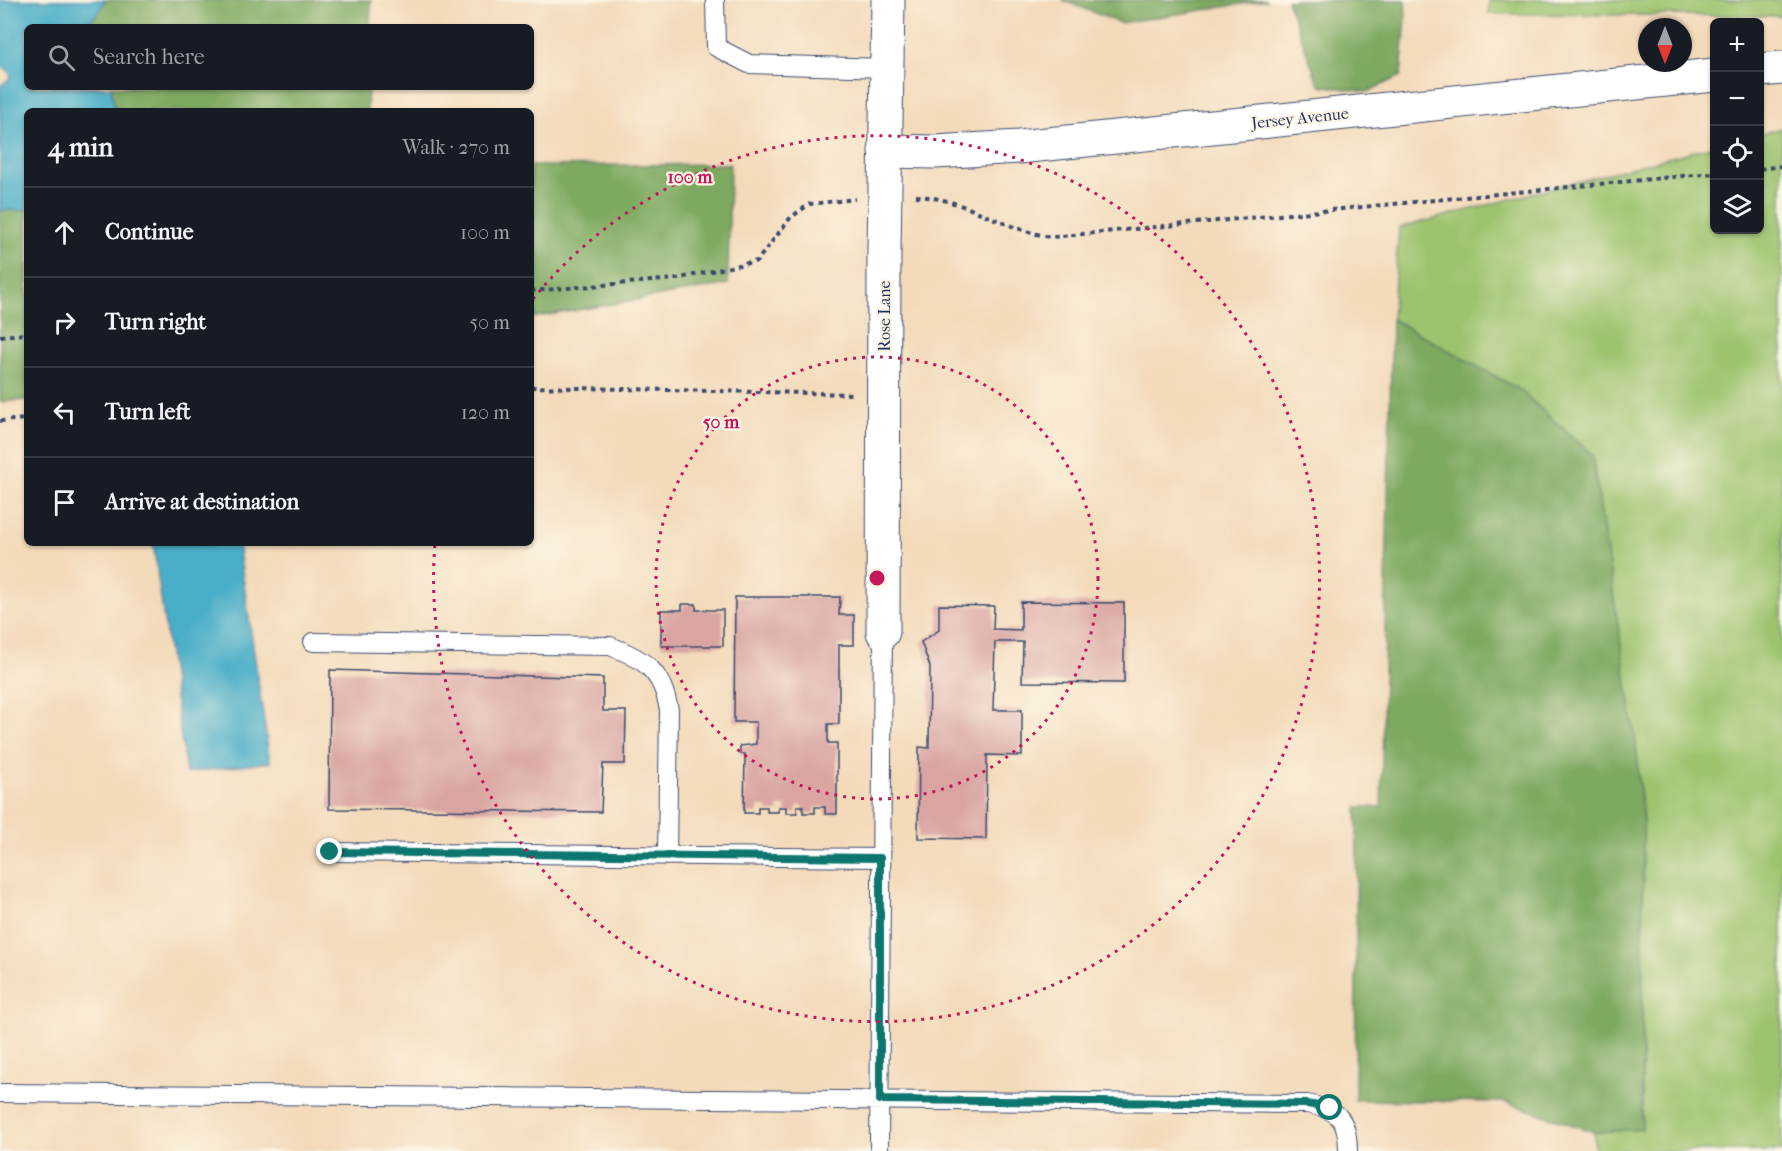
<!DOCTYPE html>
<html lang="en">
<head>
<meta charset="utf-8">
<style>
  :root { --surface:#171b24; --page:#20242c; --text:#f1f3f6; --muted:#9ea1a6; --line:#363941 }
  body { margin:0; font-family:"IM FELL French Canon",serif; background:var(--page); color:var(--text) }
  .controls { position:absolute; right:18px; top:18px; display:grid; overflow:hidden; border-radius:9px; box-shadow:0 2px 4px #0004 }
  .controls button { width:54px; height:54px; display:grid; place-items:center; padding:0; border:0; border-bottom:2px solid var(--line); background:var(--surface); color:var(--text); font:30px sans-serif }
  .compass { position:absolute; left:1638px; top:18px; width:54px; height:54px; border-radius:50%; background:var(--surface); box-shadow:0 2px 4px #0004; rotate:180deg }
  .stop { position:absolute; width:18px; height:18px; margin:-14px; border:4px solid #0f766e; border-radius:50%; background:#fff }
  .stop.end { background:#0f766e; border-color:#fff; box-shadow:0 2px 6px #0008 }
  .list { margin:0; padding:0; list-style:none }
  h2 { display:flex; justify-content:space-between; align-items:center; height:78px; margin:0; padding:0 24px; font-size:26px }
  h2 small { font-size:20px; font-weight:400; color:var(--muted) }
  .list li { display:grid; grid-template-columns:39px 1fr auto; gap:18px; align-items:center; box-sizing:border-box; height:90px; padding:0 24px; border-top:2px solid var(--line) }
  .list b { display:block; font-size:22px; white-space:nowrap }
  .list em { font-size:20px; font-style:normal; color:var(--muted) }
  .icon { flex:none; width:33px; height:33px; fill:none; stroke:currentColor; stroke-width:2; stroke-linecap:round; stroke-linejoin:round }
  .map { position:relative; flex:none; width:1782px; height:1151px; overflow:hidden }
  .search { position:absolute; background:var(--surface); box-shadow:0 2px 4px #0004; left:24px; top:24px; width:510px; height:66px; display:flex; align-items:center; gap:15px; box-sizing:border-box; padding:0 21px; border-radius:9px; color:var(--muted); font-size:22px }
  .panel { position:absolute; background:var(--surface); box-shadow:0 2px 4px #0004; left:24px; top:108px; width:510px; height:438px; border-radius:9px }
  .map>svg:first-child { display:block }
  .green { fill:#9dc36e; stroke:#5c7966; stroke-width:1.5 }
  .forest { fill:#7ea961; stroke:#4c6c60; stroke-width:1.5 }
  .water { fill:#49aec8; stroke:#326e93; stroke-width:1.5 }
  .building { fill:#d9a4a2 }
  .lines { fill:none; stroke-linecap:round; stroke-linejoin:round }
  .service-casing { stroke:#3b496c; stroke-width:20 }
  .minor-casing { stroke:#3b496c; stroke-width:35 }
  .tertiary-casing { stroke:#3b496c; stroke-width:35 }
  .path { stroke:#3b496c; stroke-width:4; stroke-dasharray:4.5 4.5; stroke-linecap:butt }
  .service { stroke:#fff; stroke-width:18 }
  .minor { stroke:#fff; stroke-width:33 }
  .tertiary { stroke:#fff; stroke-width:33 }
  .route { stroke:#0f766e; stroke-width:8 }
  .ring { fill:none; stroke:#c2185b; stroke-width:3; stroke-dasharray:3 6 }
  .labels { text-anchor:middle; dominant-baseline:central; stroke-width:4.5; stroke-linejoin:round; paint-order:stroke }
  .street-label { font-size:16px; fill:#1b2f5e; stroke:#fcf5e5 }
  .centre { fill:#c2185b; stroke:#fcf5e5; stroke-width:3 }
  .ring-label { font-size:18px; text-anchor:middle; font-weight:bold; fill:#c2185b; stroke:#fcf5e5; stroke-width:4.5; stroke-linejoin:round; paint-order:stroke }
</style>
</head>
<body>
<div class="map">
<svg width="1782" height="1151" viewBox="0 0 1782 1151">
  <rect width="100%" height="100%" fill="#fcf5e5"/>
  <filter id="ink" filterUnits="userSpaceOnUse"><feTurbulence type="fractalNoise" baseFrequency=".0167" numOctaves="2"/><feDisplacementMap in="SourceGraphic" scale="12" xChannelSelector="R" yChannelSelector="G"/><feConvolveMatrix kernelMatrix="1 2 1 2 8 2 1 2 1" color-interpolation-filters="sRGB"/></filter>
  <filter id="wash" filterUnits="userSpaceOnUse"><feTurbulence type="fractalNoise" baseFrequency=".008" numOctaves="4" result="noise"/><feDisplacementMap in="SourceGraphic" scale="24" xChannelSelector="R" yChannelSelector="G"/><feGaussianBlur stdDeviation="1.35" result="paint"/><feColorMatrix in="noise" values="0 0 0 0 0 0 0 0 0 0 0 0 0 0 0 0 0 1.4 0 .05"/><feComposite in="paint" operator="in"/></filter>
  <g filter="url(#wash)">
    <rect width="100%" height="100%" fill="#f3daba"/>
    <path class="green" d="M1489,0H1782V16L1489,14Z
      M1782,128V1151H1595L1594,1132L1642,1129L1643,824L1636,744L1592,455L1520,390L1392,319L1399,228L1714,146V230H1760V134Z"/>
    <path class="forest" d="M105,0H371L370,27H81L99,12Z
      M1062,0H1267L1120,23Z
      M1287,0H1405L1406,17L1401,76L1367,92L1319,85Z
      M111,87H368L367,111H115Z
      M730,164L728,284L531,318V166Z
      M0,210H27V400L0,402Z
      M1392,319L1520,390L1592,455L1636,744L1643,824L1642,1129L1594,1132L1505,1102L1355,1100L1357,807H1381Z"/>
    <path class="water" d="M0,0H105C92,35 58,27 27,27V87H111L115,111H27V210H0V86L11,77L9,71L0,66Z
      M153,543H238L270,762L186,773Z"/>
    <g id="blocks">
      <path class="building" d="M735,597H840L839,615H854V645H839V724H828V743H837V814H825V807H815V813H803V806H797V813H786V807H778V812H767V807H758V813H744L745,754H740V746L756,744V722H734Z
        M1021,602L1124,603V683L1022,682L1023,642H995L993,710H1022V756L987,755L986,839L918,838L919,747L929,748L930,667L921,642L939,630V605L994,606L993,629L1021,630Z
        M682,604H696V610H723V646H661V610H682Z
        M330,670L603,678V711H626L625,764H603L601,812L329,809Z"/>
    </g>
  </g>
  <g filter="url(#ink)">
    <use href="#blocks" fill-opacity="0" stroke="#3b496c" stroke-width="1.5"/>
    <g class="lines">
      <defs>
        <path id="service" d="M715,0L716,47L749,64L887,68
          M313,642L610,646C645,659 662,671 669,710L667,856
          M330,852L880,858
          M0,1093L1307,1104C1337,1109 1348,1118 1348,1151
          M879,1151L883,632"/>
        <path id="minor" d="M883,632L884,250L888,0"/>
        <path id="tertiary" d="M1760,70L1782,68
          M885,151L935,152L1019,147L1714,75"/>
      </defs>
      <use href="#service" class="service-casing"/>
      <use href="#minor" class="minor-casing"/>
      <use href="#tertiary" class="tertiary-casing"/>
      <path class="path" d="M1760,169L1782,166
        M916,196C966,198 1003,230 1052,237L1714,173
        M531,291L676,279L757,261L791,217L810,204L855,199
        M0,336L27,334
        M531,387L853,394
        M0,421L27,419"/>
      <use href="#service" class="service"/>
      <use href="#minor" class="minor"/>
      <use href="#tertiary" class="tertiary"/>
    </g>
  </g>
  <g class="lines" filter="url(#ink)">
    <path class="route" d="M330,852L880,858V1100L1307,1104L1330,1108"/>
  </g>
  <g class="ring">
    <circle cx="877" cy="578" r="221"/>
    <path d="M533 299A443 443 0 1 1 435 543"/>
  </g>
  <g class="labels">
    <g class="street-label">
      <text transform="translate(1300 118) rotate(-6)">Jersey Avenue</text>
      <text transform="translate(884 316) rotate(-90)">Rose Lane</text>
    </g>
  </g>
  <circle cx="877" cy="578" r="9" class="centre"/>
  <g class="ring-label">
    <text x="690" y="183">100 m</text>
    <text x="721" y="428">50 m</text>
  </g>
</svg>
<div class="controls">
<button>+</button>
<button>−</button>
<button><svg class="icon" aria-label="locate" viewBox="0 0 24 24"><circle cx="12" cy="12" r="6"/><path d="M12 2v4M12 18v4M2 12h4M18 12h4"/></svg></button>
<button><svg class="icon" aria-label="layers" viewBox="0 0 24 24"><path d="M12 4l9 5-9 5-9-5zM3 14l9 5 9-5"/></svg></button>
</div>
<svg class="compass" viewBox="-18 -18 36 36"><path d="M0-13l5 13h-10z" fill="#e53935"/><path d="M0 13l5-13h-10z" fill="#9ea1a6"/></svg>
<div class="stop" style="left:1330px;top:1108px"></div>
<div class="stop end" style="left:330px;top:852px"></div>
<div class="search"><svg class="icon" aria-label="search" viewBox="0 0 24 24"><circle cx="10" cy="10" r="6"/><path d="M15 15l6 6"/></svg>Search here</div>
<section class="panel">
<h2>4 min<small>Walk · 270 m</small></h2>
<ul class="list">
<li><svg class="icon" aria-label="ahead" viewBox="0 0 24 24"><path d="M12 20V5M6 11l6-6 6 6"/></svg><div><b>Continue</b></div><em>100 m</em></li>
<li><svg class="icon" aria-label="right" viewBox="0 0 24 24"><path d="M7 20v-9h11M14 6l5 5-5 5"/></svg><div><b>Turn right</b></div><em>50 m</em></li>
<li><svg class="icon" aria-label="left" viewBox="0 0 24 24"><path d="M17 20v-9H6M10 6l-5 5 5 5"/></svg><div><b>Turn left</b></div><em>120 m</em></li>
<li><svg class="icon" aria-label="arrive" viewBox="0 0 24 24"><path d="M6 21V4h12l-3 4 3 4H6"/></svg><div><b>Arrive at destination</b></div></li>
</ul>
</section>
</div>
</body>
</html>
